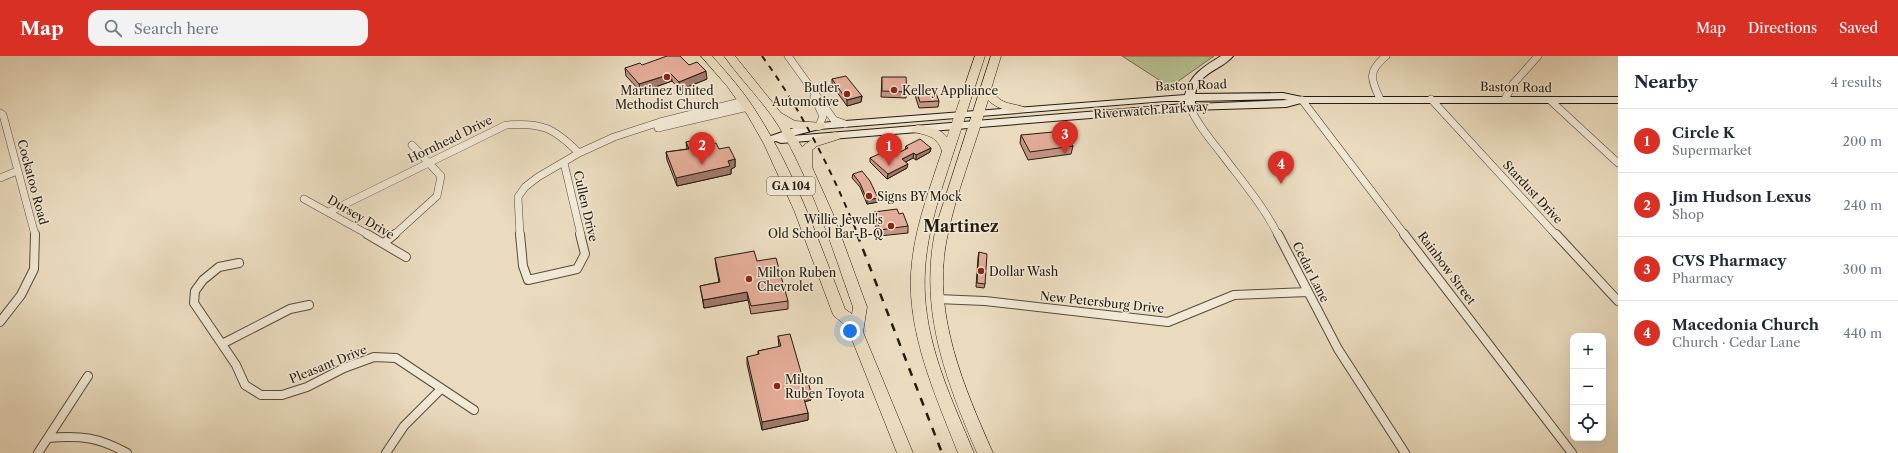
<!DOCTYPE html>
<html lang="en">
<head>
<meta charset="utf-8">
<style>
  :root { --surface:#fff; --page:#f2f2f3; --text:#1f2937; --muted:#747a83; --line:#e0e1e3; --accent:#d93025 }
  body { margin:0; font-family:"Libre Caslon Text",serif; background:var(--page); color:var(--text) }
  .controls { position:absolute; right:12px; bottom:12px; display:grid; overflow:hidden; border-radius:8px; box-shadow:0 4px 16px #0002 }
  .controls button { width:36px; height:36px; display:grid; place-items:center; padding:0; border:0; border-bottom:1px solid var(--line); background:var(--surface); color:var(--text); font:20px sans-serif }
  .you { position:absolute; left:850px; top:275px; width:14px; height:14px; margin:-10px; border:3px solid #fff; border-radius:50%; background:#1a73e8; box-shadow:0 0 0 6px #1a73e833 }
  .badge { display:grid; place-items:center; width:26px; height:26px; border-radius:50%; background:var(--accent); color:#fff; font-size:13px; font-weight:700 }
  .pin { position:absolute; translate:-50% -33px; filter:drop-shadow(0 1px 2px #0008) }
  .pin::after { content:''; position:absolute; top:21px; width:14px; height:12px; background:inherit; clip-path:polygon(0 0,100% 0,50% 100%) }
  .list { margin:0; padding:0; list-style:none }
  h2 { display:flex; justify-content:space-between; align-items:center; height:52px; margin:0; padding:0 16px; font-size:17px }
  h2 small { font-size:13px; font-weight:400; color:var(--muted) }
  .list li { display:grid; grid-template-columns:26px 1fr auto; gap:12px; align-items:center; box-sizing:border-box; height:64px; padding:0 16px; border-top:1px solid var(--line) }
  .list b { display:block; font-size:15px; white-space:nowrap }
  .list p { margin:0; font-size:13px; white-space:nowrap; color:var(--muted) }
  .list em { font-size:13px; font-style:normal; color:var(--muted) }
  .icon { flex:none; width:22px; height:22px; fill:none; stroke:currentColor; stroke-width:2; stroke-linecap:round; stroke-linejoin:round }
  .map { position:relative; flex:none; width:1618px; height:397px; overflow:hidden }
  header { display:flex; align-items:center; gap:24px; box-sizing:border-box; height:56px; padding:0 20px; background:var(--accent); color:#fff }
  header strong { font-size:19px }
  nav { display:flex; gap:22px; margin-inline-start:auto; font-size:14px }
  .search { width:280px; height:36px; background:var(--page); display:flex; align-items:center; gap:10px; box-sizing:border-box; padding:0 14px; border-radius:12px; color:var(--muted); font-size:15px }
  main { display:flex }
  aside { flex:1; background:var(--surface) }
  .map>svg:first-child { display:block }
  .green { fill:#b7c091; stroke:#6e6e51 }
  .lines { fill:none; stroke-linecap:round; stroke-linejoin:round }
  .street-far1-casing { stroke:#564c3c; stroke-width:8 }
  .street-casing { stroke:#564c3c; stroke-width:10 }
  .secondary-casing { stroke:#251c11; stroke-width:2 }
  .primary-casing { stroke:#251c11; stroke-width:1 }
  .street-far1 { stroke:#f1e8d5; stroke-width:7 }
  .street { stroke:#f1e8d5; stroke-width:8 }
  .secondary { fill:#f1e8d5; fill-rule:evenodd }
  .primary { fill:#eadbbe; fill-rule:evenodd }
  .rail-far1 { stroke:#251c11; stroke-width:2; stroke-dasharray:6 6; stroke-linecap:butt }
  .rail { stroke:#251c11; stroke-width:2.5; stroke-dasharray:8 8; stroke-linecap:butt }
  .wall { fill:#c49483; stroke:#251c11 }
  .shaded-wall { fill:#a0786a; stroke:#251c11 }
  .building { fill:#e4ac98; stroke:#251c11 }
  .poi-dot { fill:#8f2418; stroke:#f1e8d5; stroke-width:1.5 }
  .labels { text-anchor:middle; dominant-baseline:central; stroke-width:3; stroke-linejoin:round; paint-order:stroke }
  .shield { fill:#f1e8d5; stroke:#62594c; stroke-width:1 }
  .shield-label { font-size:11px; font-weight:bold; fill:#251c11 }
  .street-label { font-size:12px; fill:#251c11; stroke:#f1e8d5 }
  .poi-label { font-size:12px; fill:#251c11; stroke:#f1e8d5; text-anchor:start }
  .district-label { font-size:16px; font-weight:bold; fill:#251c11; stroke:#f1e8d5 }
</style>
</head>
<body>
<header>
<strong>Map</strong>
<div class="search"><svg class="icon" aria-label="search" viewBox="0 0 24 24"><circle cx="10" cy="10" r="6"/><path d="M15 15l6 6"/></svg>Search here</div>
<nav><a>Map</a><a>Directions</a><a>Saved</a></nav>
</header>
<main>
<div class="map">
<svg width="1618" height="397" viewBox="0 0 1618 397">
  <rect width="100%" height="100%" fill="#eadbbe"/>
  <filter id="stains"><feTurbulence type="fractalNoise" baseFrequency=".005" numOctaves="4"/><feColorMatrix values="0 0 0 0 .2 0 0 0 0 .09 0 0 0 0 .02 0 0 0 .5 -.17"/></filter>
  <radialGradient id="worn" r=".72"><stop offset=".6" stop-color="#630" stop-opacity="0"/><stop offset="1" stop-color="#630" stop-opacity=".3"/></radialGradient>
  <path class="green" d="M1122,0H1214L1170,31Z"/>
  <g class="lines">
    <defs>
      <path id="street-far1" d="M788,0L834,64L845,68
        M814,41L823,60L819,70
        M1380,43C1370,22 1368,15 1386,0
        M1431,43L1556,179
        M1505,43L1513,28L1538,0
        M1302,44L1405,179
        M1551,45L1618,107
        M1190,51C1197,68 1210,83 1221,97C1241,124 1263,149 1278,179
        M0,57L3,59L35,179
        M658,72L748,51
        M564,107L581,179
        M0,122L17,115
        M304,143L369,179
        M329,156L506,69C542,66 554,72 579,97
        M394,179L437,140L441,120L412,89
        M520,179L518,141L525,131L538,121L579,97L614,81L660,66L744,45"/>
      <path id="street" d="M367,178L406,201
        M520,178L523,210L528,224L577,213L585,198L580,178
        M1278,178L1338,293L1405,397
        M1404,178L1572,397
        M1556,178L1618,245
        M384,187L395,178
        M239,207L219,211L203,224L195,235L194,247L236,309L245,329L261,339H282L307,331L344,312L374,301L396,302L474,354
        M937,243L985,245L1168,266L1234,239L1308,236
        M0,266L21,239L34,213L35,178
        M222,288L290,253L309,249
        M48,382C80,379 98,381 127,397
        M38,397L88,320
        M386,397L404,370L441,333"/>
      <path id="secondary" d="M1221,0H1233C1219,16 1201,14 1195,38L1283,37L1302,41H1618V47H1301L1286,51L1190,54L781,87L776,85L769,87L764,84L765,82L794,72L819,67L1185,39C1190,18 1205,10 1221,0ZM1283,43L1288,44L1195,48V45ZM1166,45H1185V48L792,80L819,73Z"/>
      <path id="primary" d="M701,0H712C728,18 744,36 757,57C796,118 819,186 845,253L852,258L853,251C831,189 812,126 778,69C762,44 741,24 724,0H735L781,57L795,65L823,67L825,70L823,73L819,74L790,72L802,91C811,82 823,80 835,76L841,80L839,83L817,90L812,94V111L833,158L867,251L863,276L913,397H897L849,276V272L834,260L832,256L794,154L764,88L747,58L727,30Z
        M975,0H985C974,33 964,65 953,98C938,144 922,189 925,239C928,295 953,346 974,397H958C935,338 904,271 912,206C916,168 930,132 942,95C937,80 927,79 913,76L911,73L917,69C928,71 940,72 947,81Z
        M991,0H1001L991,33C1001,49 1008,46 1024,51L1026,53C1018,62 994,51 988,44C975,92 955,138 946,187C933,260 964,331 993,397H977C945,322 917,250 937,167Z"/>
    </defs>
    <use href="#street-far1" class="street-far1-casing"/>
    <use href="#street" class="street-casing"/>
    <use href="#secondary" class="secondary-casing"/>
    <use href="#primary" class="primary-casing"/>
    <use href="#street-far1" class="street-far1"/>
    <use href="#street" class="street"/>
    <use href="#secondary" class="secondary"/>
    <use href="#primary" class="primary"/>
    <path class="rail-far1" d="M762,0C802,55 832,115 858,179"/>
    <path class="rail" d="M857,178L942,397"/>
  </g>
  <path class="wall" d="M689,9L707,23L680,34L672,25L641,36L626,20L625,12Z
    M882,21L907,36L906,42L881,41Z
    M832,23L862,40L861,46L847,50L832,29Z
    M916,33L939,45L938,51L919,52L915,39Z
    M1021,79L1073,90L1071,98L1028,104L1020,87Z
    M686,86L705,89L719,93L735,103V111L731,113V118L677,130L667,104L666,96L687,93Z
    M906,90L931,92L930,96L916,104L913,102L905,106L907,112L887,123L870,106V102L896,98L905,94Z
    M853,118L878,142V146L867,148L860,131L852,122Z
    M874,156L899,158L908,170V177L879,180L873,162Z
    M979,196L985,228L984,232L976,231L978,201Z
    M715,202L757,205L788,245V253L751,258L748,244L704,252L700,230L719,226L716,210Z
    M778,280L811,337V344L804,346L808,357V364L762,374L747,308V301L758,299V295L779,291Z"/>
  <path class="shaded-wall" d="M706,15L707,23L680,34L679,26Z
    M671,18L672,25L641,36L639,28Z
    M862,40L861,46L847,50V44Z
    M931,92L930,96L916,104V99Z
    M914,97L913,102L902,108V103Z
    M735,103V111L731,113V118L677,130L676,122L728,105Z
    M908,108L907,112L887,123L888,118Z
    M878,142V146L867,148V144Z
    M747,236L748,244L704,252L703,244Z
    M811,337V344L803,346V339Z
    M808,357V364L762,374V366Z"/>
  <path class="building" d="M667,0H680L689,9L697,6L706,15L679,26L671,18L639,28L625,12L640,7L642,9Z
    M846,20L862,40L847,44L832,23Z
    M882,21H906L907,36L882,35Z
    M934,32L939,45L920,46L916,33Z
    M1064,75L1073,90L1030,96L1021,79Z
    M702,82L705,89L716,87L719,93L729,91L735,103L728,105L730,110L676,122L666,96L689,93L686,86Z
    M920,83L931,92L916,99L914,97L902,103L908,108L888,118L870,102L890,93L896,98L908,92L906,90Z
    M862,115L870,125L878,142L867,144L860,127L853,118Z
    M897,153L899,158L903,157L908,170L880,174L874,156Z
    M754,195L757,205L776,202L788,245L751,250L747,236L703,244L700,230L720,226L715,202Z
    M979,196L987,198L985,228L977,227Z
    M790,278L803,323L807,322L811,337L803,339L808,357L762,366L747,301L759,298L758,295L781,290L778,280Z"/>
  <g class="poi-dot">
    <circle cx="667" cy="21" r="4"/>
    <circle cx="894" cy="34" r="4"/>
    <circle cx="847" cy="38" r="4"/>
    <circle cx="869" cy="140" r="4"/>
    <circle cx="891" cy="170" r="4"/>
    <circle cx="981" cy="215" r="4"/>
    <circle cx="749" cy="223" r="4"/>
    <circle cx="777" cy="330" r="4"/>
  </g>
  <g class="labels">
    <rect class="shield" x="767" y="121" width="48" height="18" rx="3"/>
    <g class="shield-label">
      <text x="791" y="130">GA 104</text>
    </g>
    <g class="street-label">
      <text transform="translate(1191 29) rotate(-2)">Baston Road</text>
      <text transform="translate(1516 31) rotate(1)">Baston Road</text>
      <text transform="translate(1151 54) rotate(-4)">Riverwatch Parkway</text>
      <text transform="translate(450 83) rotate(-26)">Hornhead Drive</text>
      <text transform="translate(33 126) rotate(75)">Cockatoo Road</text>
      <text transform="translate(1533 136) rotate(47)">Stardust Drive</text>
      <text transform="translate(586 150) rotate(77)">Cullen Drive</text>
      <text transform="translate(361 161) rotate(30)">Dursey Drive</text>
      <text transform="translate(1447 212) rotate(53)">Rainbow Street</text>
      <text transform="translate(1311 216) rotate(63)">Cedar Lane</text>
      <text transform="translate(1102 246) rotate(6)">New Petersburg Drive</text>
      <text transform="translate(328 308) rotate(-22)">Pleasant Drive</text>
    </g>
    <g class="poi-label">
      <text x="839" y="31" text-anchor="end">Butler<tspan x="839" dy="14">Automotive</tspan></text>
      <text x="667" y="34" text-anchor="middle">Martinez United<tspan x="667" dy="14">Methodist Church</tspan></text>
      <text x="902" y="34">Kelley Appliance</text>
      <text x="877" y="140">Signs BY Mock</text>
      <text x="883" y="163" text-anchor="end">Willie Jewell's<tspan x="883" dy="14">Old School Bar-B-Q</tspan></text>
      <text x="989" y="215">Dollar Wash</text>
      <text x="757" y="216">Milton Ruben<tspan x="757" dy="14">Chevrolet</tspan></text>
      <text x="785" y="323">Milton<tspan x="785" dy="14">Ruben Toyota</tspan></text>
    </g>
    <g class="district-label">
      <text x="961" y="170">Martinez</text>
    </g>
  </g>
  <rect width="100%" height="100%" filter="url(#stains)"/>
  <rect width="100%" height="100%" fill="url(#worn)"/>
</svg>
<div class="controls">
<button>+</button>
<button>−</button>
<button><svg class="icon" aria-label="locate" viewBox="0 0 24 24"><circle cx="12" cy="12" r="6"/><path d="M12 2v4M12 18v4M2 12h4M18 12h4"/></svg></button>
</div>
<div class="you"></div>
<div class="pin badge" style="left:889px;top:110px">1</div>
<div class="pin badge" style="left:702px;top:109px">2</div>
<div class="pin badge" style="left:1065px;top:98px">3</div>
<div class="pin badge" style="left:1281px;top:128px">4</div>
</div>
<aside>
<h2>Nearby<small>4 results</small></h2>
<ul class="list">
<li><span class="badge">1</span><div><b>Circle K</b><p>Supermarket</p></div><em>200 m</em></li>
<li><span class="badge">2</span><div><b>Jim Hudson Lexus</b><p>Shop</p></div><em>240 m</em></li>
<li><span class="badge">3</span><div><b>CVS Pharmacy</b><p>Pharmacy</p></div><em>300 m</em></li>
<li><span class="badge">4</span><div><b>Macedonia Church</b><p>Church · Cedar Lane</p></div><em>440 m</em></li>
</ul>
</aside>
</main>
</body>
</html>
